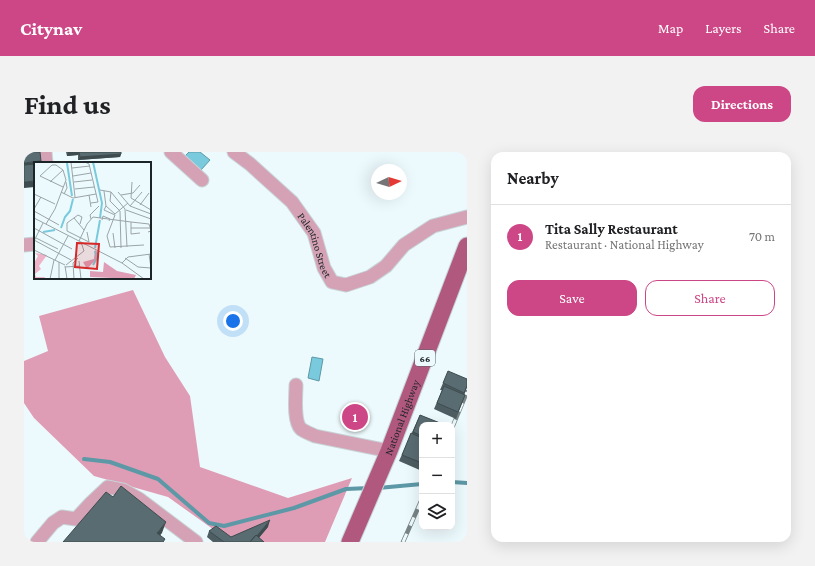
<!DOCTYPE html>
<html lang="en">
<head>
<meta charset="utf-8">
<style>
  :root { --surface:#fff; --page:#f2f2f2; --text:#202124; --muted:#757577; --line:#e0e0e0; --accent:#cd4686 }
  body { margin:0; font-family:"Crimson Pro",serif; background:var(--page); color:var(--text) }
  .controls { position:absolute; right:12px; bottom:12px; display:grid; overflow:hidden; border-radius:8px; box-shadow:0 4px 16px #0002 }
  .controls button { width:36px; height:36px; display:grid; place-items:center; padding:0; border:0; border-bottom:1px solid var(--line); background:var(--surface); color:var(--text); font:20px sans-serif }
  .compass { position:absolute; left:347px; top:12px; width:36px; height:36px; border-radius:50%; background:var(--surface); box-shadow:0 4px 16px #0002; rotate:86deg }
  .you { position:absolute; left:209px; top:169px; width:14px; height:14px; margin:-10px; border:3px solid #fff; border-radius:50%; background:#1a73e8; box-shadow:0 0 0 6px #1a73e833 }
  .badge { display:grid; place-items:center; width:26px; height:26px; border-radius:50%; background:var(--accent); color:#fff; font-size:13px; font-weight:700 }
  .pin { position:absolute; translate:-50% -50%; border:2px solid #fff; box-shadow:0 1px 4px #0006 }
  .list { margin:0; padding:0; list-style:none }
  h2 { display:flex; justify-content:space-between; align-items:center; height:52px; margin:0; padding:0 16px; font-size:17px }
  h2 small { font-size:13px; font-weight:400; color:var(--muted) }
  .list li { display:grid; grid-template-columns:26px 1fr auto; gap:12px; align-items:center; box-sizing:border-box; height:64px; padding:0 16px; border-top:1px solid var(--line) }
  .list b { display:block; font-size:15px; white-space:nowrap }
  .list p { margin:0; font-size:13px; white-space:nowrap; color:var(--muted) }
  .list em { font-size:13px; font-style:normal; color:var(--muted) }
  .actions { display:flex; gap:8px; padding:12px 16px }
  .actions a { flex:1; padding:9px 0; border:1px solid var(--accent); border-radius:12px; text-align:center; font-size:14px; color:var(--accent) }
  .actions .main { background:var(--accent); color:#fff }
  .icon { flex:none; width:22px; height:22px; fill:none; stroke:currentColor; stroke-width:2; stroke-linecap:round; stroke-linejoin:round }
  .map { position:relative; flex:none; width:443px; height:390px; overflow:hidden; border-radius:12px }
  header { display:flex; align-items:center; gap:24px; box-sizing:border-box; height:56px; padding:0 20px; background:var(--accent); color:#fff }
  header strong { font-size:19px }
  nav { display:flex; gap:22px; margin-inline-start:auto; font-size:14px }
  .intro { display:flex; align-items:center; justify-content:space-between; box-sizing:border-box; height:96px; padding:0 24px }
  h1 { margin:0; font-size:28px }
  .button { padding:10px 18px; border-radius:12px; background:var(--accent); color:#fff; font-size:14px; font-weight:700 }
  main { display:flex; gap:24px; padding:0 24px }
  aside { flex:1; background:var(--surface); border-radius:12px; box-shadow:0 4px 16px #0002 }
  .map>svg:first-child { display:block }
  .forest { fill:#de9db5 }
  .water { fill:#79cadd; stroke:#5d98a6 }
  .lines { fill:none; stroke-linecap:round; stroke-linejoin:round }
  .stream { stroke:#5d98a6; stroke-width:4 }
  .minor-casing { stroke:#c7d3d6; stroke-width:15 }
  .major-casing { stroke:#c7d3d6; stroke-width:19 }
  .minor { stroke:#d5a2b5; stroke-width:13 }
  .major { stroke:#b0587e; stroke-width:17 }
  .rail-casing { stroke:#798486; stroke-width:4.5 }
  .rail { stroke:#edfafd; stroke-width:3; stroke-dasharray:9; stroke-linecap:butt }
  .wall { fill:#4d5d61 }
  .shaded-wall { fill:#3e4c4f }
  .building { fill:#596c71; stroke:#3e4c4f }
  .labels { text-anchor:middle; dominant-baseline:central; stroke-width:4; stroke-linejoin:round; paint-order:stroke }
  .shield { fill:#edfafd; stroke:#5a6466; stroke-width:1 }
  .shield-label { font-size:10px; font-weight:bold; fill:#1b2426 }
  .street-label { font-size:11px; fill:#1b2426; stroke:#edfafd }
  .inset-river { fill:none; stroke:#79cadd; stroke-width:2 }
  .inset-road { fill:none; stroke:#99a4a7; stroke-width:1 }
  .view { fill:#d62828; fill-opacity:0.15; stroke:#d62828; stroke-width:2 }
  .inset-edge { fill:none; stroke:#1b2426; stroke-width:2 }
</style>
</head>
<body>
<header>
<strong>Citynav</strong>
<nav><a>Map</a><a>Layers</a><a>Share</a></nav>
</header>
<div class="intro"><h1>Find us</h1><a class="button">Directions</a></div>
<main>
<div class="map">
<svg width="443" height="390" viewBox="0 0 443 390">
  <rect width="100%" height="100%" fill="#edfafd"/>
  <path class="forest" d="M109,138L141,205L166,244L176,315L264,346L328,326L301,390H231L243,375L207,390L144,345L70,324L10,266L0,251V209L24,199L15,164Z"/>
  <path class="water" d="M165,0H176L186,8L177,18L161,4Z
    M288,205L299,207L295,229L284,226Z"/>
  <g class="lines">
    <path class="stream" d="M60,307L86,310L134,327L185,371L200,374L270,356L322,337L345,336
      M428,330L443,331
      M354,336L398,332"/>
    <defs>
      <g id="minor">
        <path d="M21,0L22,11"/>
        <path d="M147,0L178,28"/>
        <path id="s1" d="M210,0L226,12L268,50L290,81L300,116L308,130L322,133L346,125L362,114L380,93L409,74L443,65"/>
        <path d="M0,93L11,92"/>
        <path d="M272,233C272,243 269,269 277,277C281,280 287,282 291,284L365,299"/>
        <path d="M13,390L29,371L38,365L52,367L67,351L84,335L99,338L115,347L172,390"/>
      </g>
      <g id="major">
        <path id="s2" d="M326,390L365,299L443,94"/>
      </g>
    </defs>
    <use href="#minor" class="minor-casing"/>
    <use href="#major" class="major-casing"/>
    <use href="#minor" class="minor"/>
    <use href="#major" class="major"/>
    <defs>
      <path id="rail" d="M428,276L443,240
        M379,390L398,347"/>
    </defs>
    <use href="#rail" class="rail-casing"/>
    <use href="#rail" class="rail"/>
  </g>
  <path class="wall" d="M42,0H97V2L96,5L54,8V3L43,4Z
    M443,227V235L440,243H441L432,267L410,257L418,238H416L419,231Z
    M396,263L398,273V319L375,309Z
    M244,375L235,386L240,390H189L183,385L185,379L207,385Z"/>
  <path class="shaded-wall" d="M44,0H55L54,3L43,4Z
    M97,2L96,5L54,8L56,5Z
    M17,9L16,11H11V18L0,19V11Z
    M11,29V35L0,36V30Z
    M246,368L244,375L231,390H228Z
    M142,370L138,381L131,390L133,381Z"/>
  <path class="building" d="M0,0H16L17,9L0,11Z
    M55,0H97V2L56,5Z
    M11,12V29L0,30V13Z
    M424,219L443,227V234L440,241L419,231Z
    M420,234L441,243L434,260L413,251Z
    M396,263L421,273H398V284L389,280Z
    M387,281L398,286V311L378,303Z
    M97,334L142,370L133,381L141,387L139,390H39L82,340L89,345Z
    M246,368L233,384L232,383L226,390H200L185,379L192,374L207,385Z
    M232,383L240,390H226Z"/>
  <g class="labels">
    <rect class="shield" x="391" y="198" width="20" height="16" rx="3"/>
    <g class="shield-label">
      <text x="401" y="206">66</text>
    </g>
    <g class="street-label">
      <text stroke="none"><textPath href="#s1" startOffset="126">Palentino Street</textPath></text>
      <text stroke="none"><textPath href="#s2" startOffset="135">National Highway</textPath></text>
    </g>
  </g>
  <g transform="translate(10 10)">
    <rect width="117" height="117" fill="#edfafd"/>
    <path d="M1,91L13,93L5,104L7,107L1,112L2,115H11L10,117H0V101L4,94Z" fill="#eeb3c8"/>
    <path d="M61,88L65,91L64,95L53,107L49,100L60,97ZM70,100L83,109L102,113L100,117L56,115V109L69,110Z" fill="#de9db5"/>
    <path class="inset-river" d="M59,0L68,41L66,56M33,1L38,34M27,66L31,55L36,49L39,37M9,70L21,68M61,86L66,58M59,103L63,96L61,89"/>
    <path class="inset-road" d="M37,0L41,35M51,0L55,2L64,40L57,41M38,6L56,4M39,14L57,11M16,20L29,8M40,20L58,18M98,20L97,36L117,48M41,27L60,25M66,28L77,30L91,47L93,85M70,29L72,44L81,52M27,30L39,36L62,32M77,30L76,39L86,49L87,86M84,30L96,44L117,52M0,32L21,42M30,32L33,26L32,20M55,33L57,45M87,33L99,31L106,23M106,43L115,31M72,44L70,48L81,53M96,44L108,30M0,47L7,35M92,48L117,57M0,49L25,63M81,52L94,41M81,53L73,74L76,85L110,83M0,56L88,101L110,117M40,56L50,68M57,57L56,53L65,44M68,58L69,54L76,57L75,59M97,60L115,62L117,69L114,70M12,62L21,47L32,18L29,8L22,3H18L6,14L29,25M46,62L48,55L44,53L33,61V69L55,80L53,70M0,66L38,87M97,66H116M79,71L81,86M2,76L24,87M0,78L37,98M0,79L9,61M45,79L53,62L59,55L97,60V72L106,71M0,88L31,103M115,92L117,106M91,96L104,105L117,106M21,98L34,74M45,99L47,117M88,101L94,95L117,92M32,103L50,89L47,80M31,104L33,117M31,105L46,104M16,117L20,98M25,117V100M40,117L39,101L44,96"/>
    <path class="view" d="M43,81L65,82L63,107L41,105Z"/>
    <rect width="117" height="117" class="inset-edge"/>
  </g>
</svg>
<div class="controls">
<button>+</button>
<button>−</button>
<button><svg class="icon" aria-label="layers" viewBox="0 0 24 24"><path d="M12 4l9 5-9 5-9-5zM3 14l9 5 9-5"/></svg></button>
</div>
<svg class="compass" viewBox="-18 -18 36 36"><path d="M0-13l5 13h-10z" fill="#e53935"/><path d="M0 13l5-13h-10z" fill="#757577"/></svg>
<div class="you"></div>
<div class="pin badge" style="left:331px;top:265px">1</div>
</div>
<aside>
<h2>Nearby<small></small></h2>
<ul class="list">
<li><span class="badge">1</span><div><b>Tita Sally Restaurant</b><p>Restaurant · National Highway</p></div><em>70 m</em></li>
</ul>
<div class="actions"><a class="main">Save</a><a>Share</a></div>
</aside>
</main>
</body>
</html>
